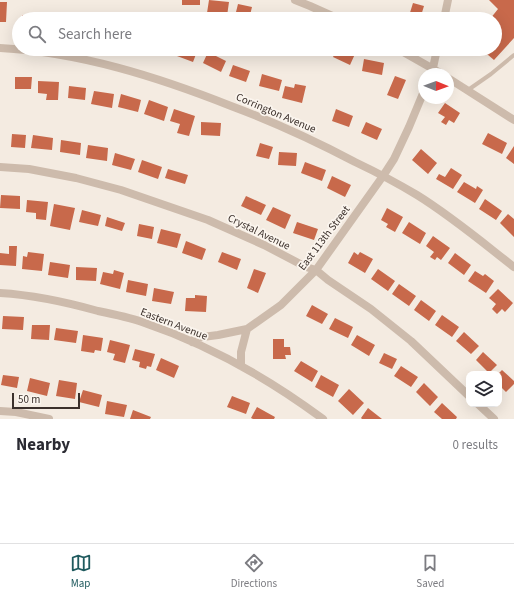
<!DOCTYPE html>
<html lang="en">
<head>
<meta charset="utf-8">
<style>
  :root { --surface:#fff; --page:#f7f7f7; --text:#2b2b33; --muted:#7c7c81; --line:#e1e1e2; --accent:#1f5a5e }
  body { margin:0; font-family:"Source Sans 3",sans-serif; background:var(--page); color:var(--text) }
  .controls { position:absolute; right:12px; bottom:12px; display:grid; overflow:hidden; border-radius:8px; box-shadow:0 4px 16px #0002 }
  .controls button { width:36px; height:36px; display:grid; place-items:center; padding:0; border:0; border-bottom:1px solid var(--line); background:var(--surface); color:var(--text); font:20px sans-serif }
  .compass { position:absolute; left:418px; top:68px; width:36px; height:36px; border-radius:50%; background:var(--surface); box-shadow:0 4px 16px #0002; rotate:91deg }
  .scale { position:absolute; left:12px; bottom:10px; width:68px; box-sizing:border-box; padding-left:4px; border:2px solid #3b302b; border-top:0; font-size:11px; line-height:14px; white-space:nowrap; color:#3b302b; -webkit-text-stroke:3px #fbf5ee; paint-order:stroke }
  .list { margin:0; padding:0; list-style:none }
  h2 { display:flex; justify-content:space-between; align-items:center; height:52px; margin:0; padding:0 16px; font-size:17px }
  h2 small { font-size:13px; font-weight:400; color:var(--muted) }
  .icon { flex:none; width:22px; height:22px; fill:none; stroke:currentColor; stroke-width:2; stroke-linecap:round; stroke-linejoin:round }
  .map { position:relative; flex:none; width:514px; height:419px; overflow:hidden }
  .search { position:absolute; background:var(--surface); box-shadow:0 4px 16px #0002; left:12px; right:12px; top:12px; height:44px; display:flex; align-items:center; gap:10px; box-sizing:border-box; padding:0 14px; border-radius:22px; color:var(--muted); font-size:15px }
  .sheet { height:124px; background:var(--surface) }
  nav { display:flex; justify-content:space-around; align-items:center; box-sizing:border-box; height:56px; border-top:1px solid var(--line); background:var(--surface); font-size:11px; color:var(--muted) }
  nav a { display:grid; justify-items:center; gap:2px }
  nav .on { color:var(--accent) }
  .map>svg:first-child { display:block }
  .building { fill:#c8694b }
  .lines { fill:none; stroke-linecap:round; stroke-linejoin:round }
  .lane { stroke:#cdbbac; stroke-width:4 }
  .street { stroke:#cdbbac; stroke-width:8 }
  .labels { text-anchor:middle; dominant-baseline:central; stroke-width:3.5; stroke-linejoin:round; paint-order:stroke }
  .street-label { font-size:11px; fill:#3b302b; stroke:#fbf5ee }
</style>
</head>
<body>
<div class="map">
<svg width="514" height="419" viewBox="0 0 514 419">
  <rect width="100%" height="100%" fill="#f4ebe1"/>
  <path class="building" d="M182,0H200V5H182Z
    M209,0L229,2L227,16L207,13Z
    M489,0H514V38L494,60L481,49H495V19H490L498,9Z
    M0,2H7L6,22H0Z
    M413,3L424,6L420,19H408Z
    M238,4L252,7L249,19L235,16Z
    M264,13L280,19H262Z
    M22,15H38V19H22Z
    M45,16L65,18V19H44Z
    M149,49H173V53L149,50Z
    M180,49H198L193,62L177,56Z
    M307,49H318L316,54L307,50Z
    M337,49H345L355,54L350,65L333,57Z
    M208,52L226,61L221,72L203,63Z
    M364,59L384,63L382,75L362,71Z
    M233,65L250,71L246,82L229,76Z
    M262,74L282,80L279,91L259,86Z
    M395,76L406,80L398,99L387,95Z
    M15,77H32L31,89H15Z
    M38,81L59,82L58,100H46L47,94L38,93Z
    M295,84L306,86L302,103L282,98L285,86L294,88Z
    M69,86L86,88L85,100L68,98Z
    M94,91L114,94L112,108L91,104Z
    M121,94L141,100L138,112L118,107Z
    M149,100L168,107L164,121L144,114Z
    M445,103L460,113L454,123L449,120L446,125L441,122L445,117L438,113Z
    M174,109L195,116L189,136L177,133L180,124L170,121Z
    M336,109L353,116L349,127L332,121Z
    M201,122L221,123L220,136L201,135Z
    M366,122L382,129L377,140L361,133Z
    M488,133L507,143L502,154L482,144Z
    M12,134L26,135L25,148L11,147Z
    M33,135L53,138L52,150L31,148Z
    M61,140L81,143L80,155L60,152Z
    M260,143L273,147L269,159L256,156Z
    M88,145L108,148L107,161L86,158Z
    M514,146V164L506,158Z
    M421,149L437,163L428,174L412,160Z
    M279,152L297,153L296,166L278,165Z
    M115,153L135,159L131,170L112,165Z
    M142,160L162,167L158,179L138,172Z
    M305,162L326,170L322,181L301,173Z
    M451,168L462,175L453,189L436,179L439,174L445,177Z
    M168,169L188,175L185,184L165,178Z
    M332,176L351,185L345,197L327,188Z
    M464,182L476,189L477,186L483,190L475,203L457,192Z
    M1,195L20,196V209L0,208Z
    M246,196L266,205L261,215L241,206Z
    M485,199L502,211L496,220L479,209Z
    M27,200L48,202L46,220L36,219V213L26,212Z
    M54,204L75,208L70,230L50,226Z
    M273,207L291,215L285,229L266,220Z
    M387,208L403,217L395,232L386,227L388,224L381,220Z
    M82,210L101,215L98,226L79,222Z
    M508,214L514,219V237L500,223Z
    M107,217L125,223L122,231L105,226Z
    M297,222L318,229L314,240L293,233Z
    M409,222L426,233L420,244L402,233Z
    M139,224L154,227L152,239L137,236Z
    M161,229L181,234L177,248L157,243Z
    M433,236L450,248L441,260L437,257L435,260L430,257L434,252L426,246Z
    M186,241L206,249L202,260L182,253Z
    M9,246H17L16,266L0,265V253L9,254Z
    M28,252L44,254L42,271L22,269L23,256L27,257Z
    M222,252L241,259L237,270L218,262Z
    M354,252L358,255L360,252L373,259L365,273L348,263Z
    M455,253L471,265L464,275L448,263Z
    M50,262L70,265L68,278L48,275Z
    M76,267L97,268L96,281L76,280Z
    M254,269L266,273L258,293L247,288Z
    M378,269L395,281L388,291L371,279Z
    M114,270L124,273L120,289L100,284L103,272L113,274Z
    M475,271L483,276L485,274L494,281L486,293L468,281Z
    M128,280L148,284L146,296L126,292Z
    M399,284L416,296L409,306L392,294Z
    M154,288L174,292L171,304L152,301Z
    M498,289L513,303L505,312L502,309L497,314L492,309L496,304L489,298Z
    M195,295L207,296L206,312L185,311L186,298H195Z
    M421,300L436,311L429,321L414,310Z
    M312,305L328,314L322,324L306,316Z
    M442,315L459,327L452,337L435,325Z
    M3,316L24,317L23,330L2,329Z
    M335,318L353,327L348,338L329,329Z
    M32,325H50L49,340L31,339Z
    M56,328L78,331L76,343L54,340Z
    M464,332L479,346L471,354L456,341Z
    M83,335L103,338L101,351L95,350L94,353L81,351Z
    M357,335L375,345L369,356L351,345Z
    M273,339H284V347H290L291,355H285L286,359H273Z
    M110,340L130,345L125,363L113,360L115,354L107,352Z
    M135,349L155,354L151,367L147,366L146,369L139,367L140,362L132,360Z
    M483,352L497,365L489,373L476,360Z
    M384,353L397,359L392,369L379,363Z
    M161,358L179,366L174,378L156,370Z
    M301,361L318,371L312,382L294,371Z
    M401,366L418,377L411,387L394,376Z
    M502,370L514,381V384L506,392L499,385V373Z
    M3,375L19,377L17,388L1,385Z
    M321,375L339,385L333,397L315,387Z
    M30,378L50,383L47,396L27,391Z
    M59,380L77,383L75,399L56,396Z
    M424,383L438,397L430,406L416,392Z
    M349,389L364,403L353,415L338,401Z
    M83,390L102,395L99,407L79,402Z
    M232,396L250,403L246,414L227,407Z
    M107,401L127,405L124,417L105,414Z
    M442,403L457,417L456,419H442L434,412Z
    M257,407L275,417L274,419H253L251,418Z
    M368,408L382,419H362L361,418Z
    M133,410L151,417L150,419H130Z"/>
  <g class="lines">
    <path class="lane" d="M468,90L491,74L514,55"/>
    <path class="street" d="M295,0L310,6L339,19
      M444,19L448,0
      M0,48C79,52 158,77 231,106C274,122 315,141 355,162C376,172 397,183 417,195C451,216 482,242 514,267
      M398,49L442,74
      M430,74L433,68L437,49
      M448,78L514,120
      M0,167L29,169L76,178L121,190L208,220L264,245L306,267L316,270L328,280L371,309L411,341L469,396
      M0,293C33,295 66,302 98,311C113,314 128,317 142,322C207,344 268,378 323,419
      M192,342L195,338L218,335L247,329L281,305L316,270L383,176L394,159L409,127L424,91
      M241,366V352L247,329
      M478,404L494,419
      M0,411L16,412L49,419"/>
  </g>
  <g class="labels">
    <g class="street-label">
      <text transform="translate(276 113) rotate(23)">Corrington Avenue</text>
      <text transform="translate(259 232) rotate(26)">Crystal Avenue</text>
      <text transform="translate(324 238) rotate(-53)">East 113th Street</text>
      <text transform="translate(174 324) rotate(21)">Eastern Avenue</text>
    </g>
  </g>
</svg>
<div class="controls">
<button><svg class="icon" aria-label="layers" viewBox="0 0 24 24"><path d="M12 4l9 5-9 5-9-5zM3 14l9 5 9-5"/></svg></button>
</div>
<svg class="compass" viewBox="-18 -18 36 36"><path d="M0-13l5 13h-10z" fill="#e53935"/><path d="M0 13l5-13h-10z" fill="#7c7c81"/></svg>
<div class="scale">50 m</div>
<div class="search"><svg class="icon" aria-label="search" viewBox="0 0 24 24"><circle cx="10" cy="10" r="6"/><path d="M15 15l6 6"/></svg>Search here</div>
</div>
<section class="sheet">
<h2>Nearby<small>0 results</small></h2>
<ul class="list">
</ul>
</section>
<nav>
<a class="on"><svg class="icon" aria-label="map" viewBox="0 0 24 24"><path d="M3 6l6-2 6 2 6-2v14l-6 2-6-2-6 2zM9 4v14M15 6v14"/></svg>Map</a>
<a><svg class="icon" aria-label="directions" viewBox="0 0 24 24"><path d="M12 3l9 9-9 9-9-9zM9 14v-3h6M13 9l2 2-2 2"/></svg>Directions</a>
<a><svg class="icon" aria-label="saved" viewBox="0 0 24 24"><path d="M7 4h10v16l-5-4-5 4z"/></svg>Saved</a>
</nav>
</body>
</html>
